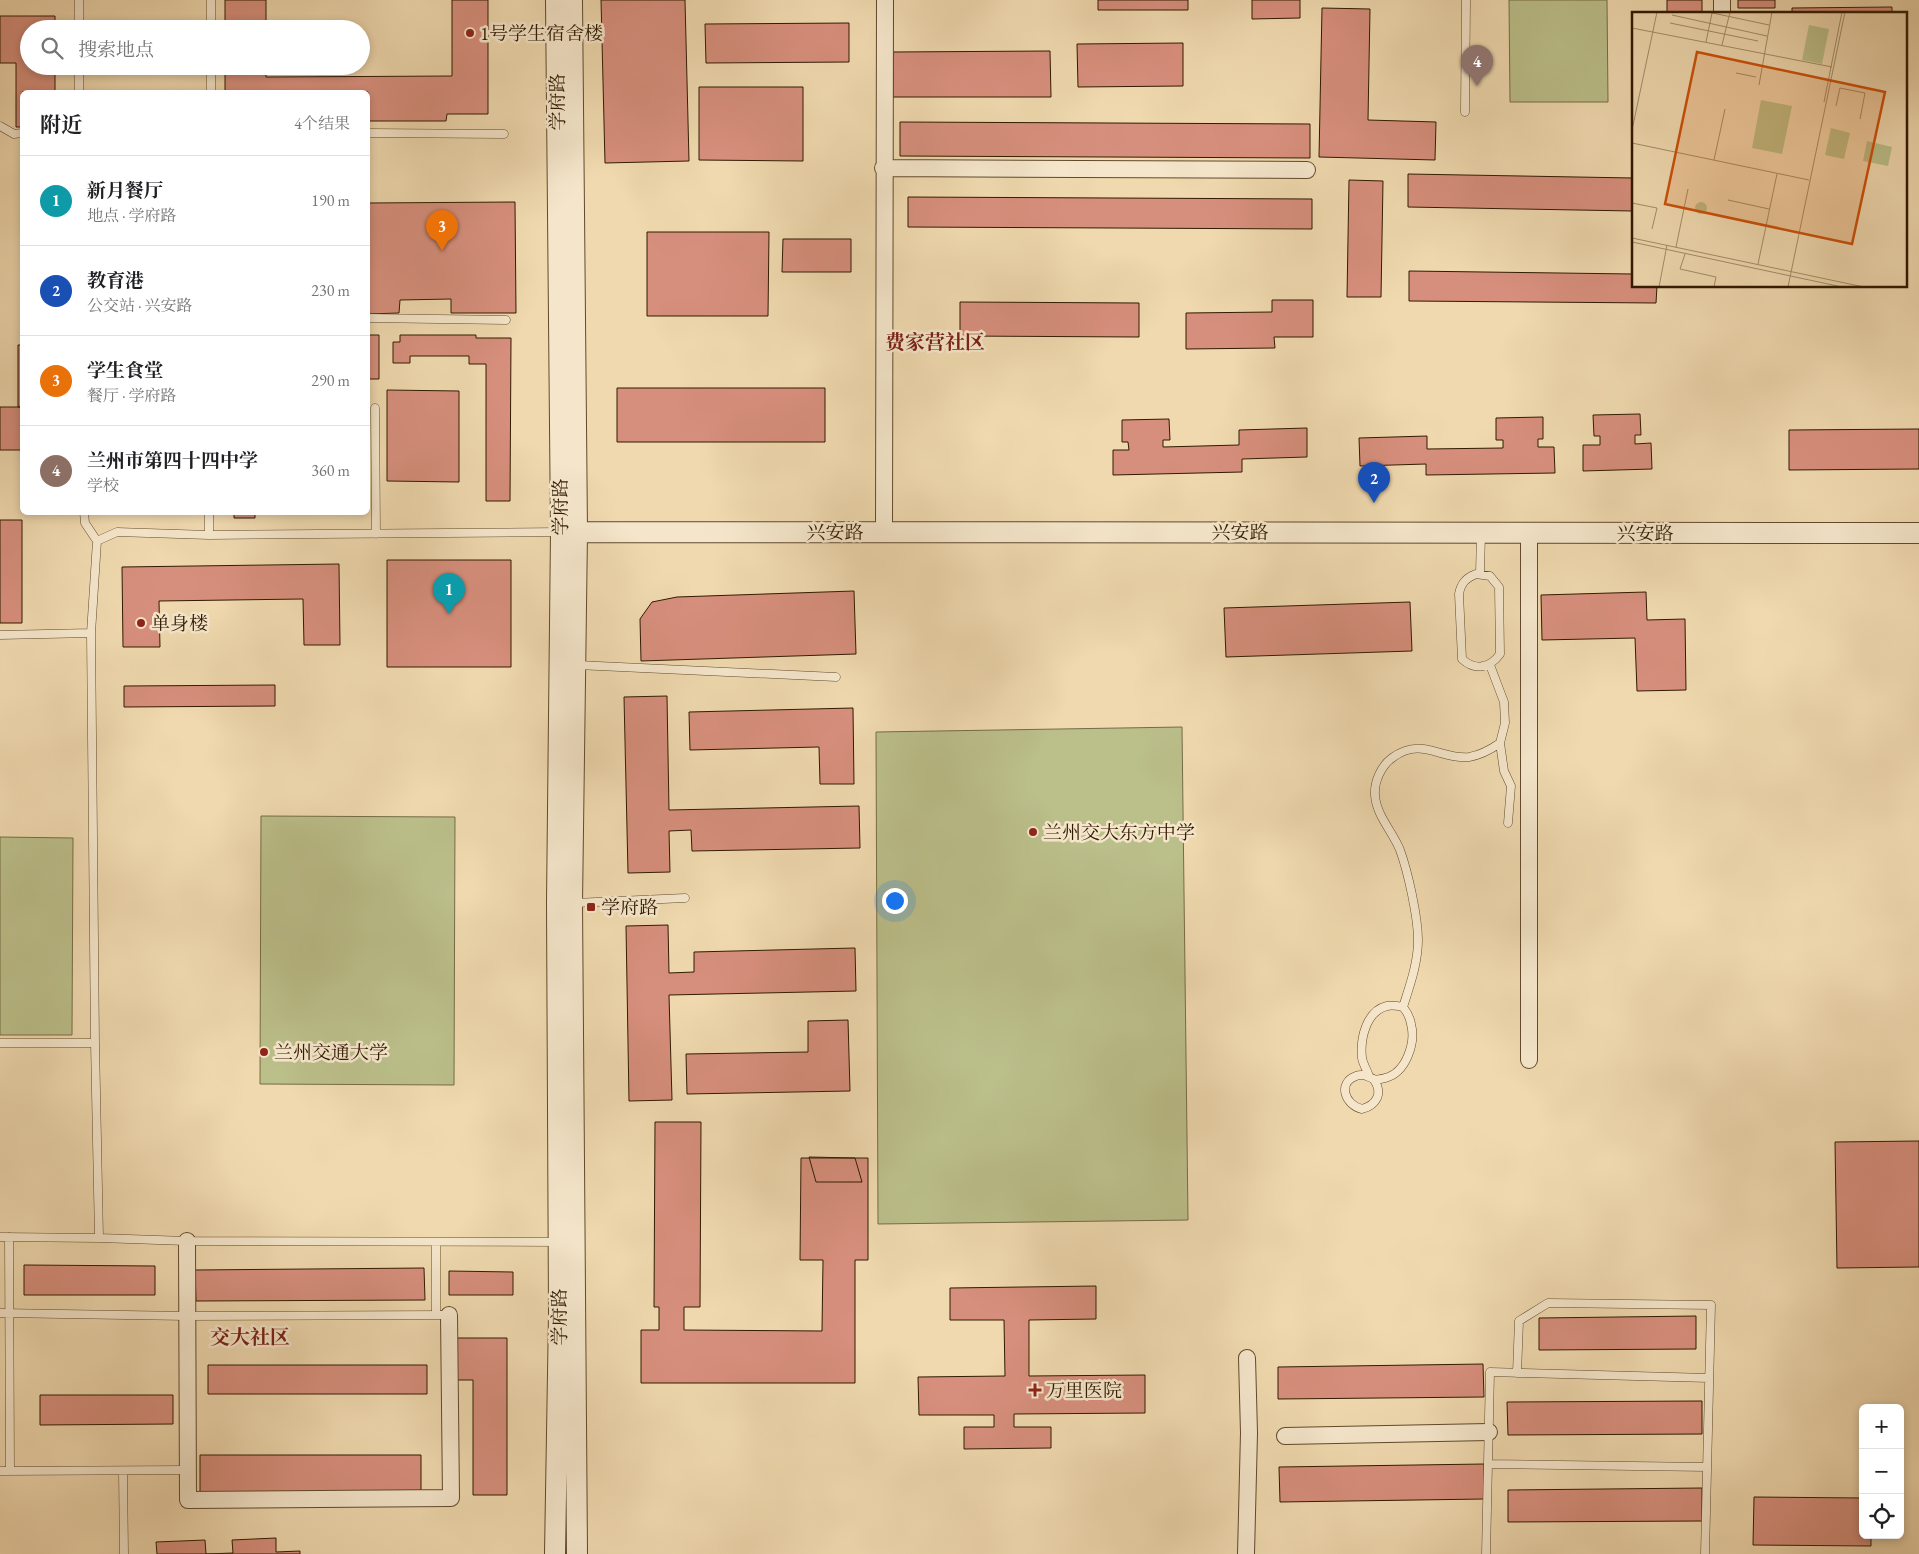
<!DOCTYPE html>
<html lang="zh">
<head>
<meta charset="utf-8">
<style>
  :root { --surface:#fff; --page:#f2f2f2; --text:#202124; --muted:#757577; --line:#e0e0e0; --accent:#8f2418 }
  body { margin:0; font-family:"EB Garamond","Noto Serif SC",serif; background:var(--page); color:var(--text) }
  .controls { position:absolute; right:15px; bottom:15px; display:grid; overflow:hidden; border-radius:8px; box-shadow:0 2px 8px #0003 }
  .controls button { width:45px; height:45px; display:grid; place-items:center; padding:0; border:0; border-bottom:1px solid var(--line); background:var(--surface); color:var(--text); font:25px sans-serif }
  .you { position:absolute; left:894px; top:900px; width:18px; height:18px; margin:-12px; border:4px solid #fff; border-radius:50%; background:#1a73e8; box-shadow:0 0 0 8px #1a73e833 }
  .badge { display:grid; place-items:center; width:32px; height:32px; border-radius:50%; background:var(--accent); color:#fff; font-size:16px; font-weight:700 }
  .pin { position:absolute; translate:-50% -41px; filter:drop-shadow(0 1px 2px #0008) }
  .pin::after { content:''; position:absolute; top:26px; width:18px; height:15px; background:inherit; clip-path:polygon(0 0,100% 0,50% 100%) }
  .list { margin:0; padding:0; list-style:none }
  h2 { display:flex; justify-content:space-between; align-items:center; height:65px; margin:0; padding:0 20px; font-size:21px }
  h2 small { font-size:16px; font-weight:400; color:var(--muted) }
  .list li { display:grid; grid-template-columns:32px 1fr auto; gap:15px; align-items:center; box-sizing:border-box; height:90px; padding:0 20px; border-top:1px solid var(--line) }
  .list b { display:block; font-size:19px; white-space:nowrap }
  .list p { margin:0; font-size:16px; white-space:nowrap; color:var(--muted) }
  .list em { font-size:16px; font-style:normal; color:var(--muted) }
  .icon { flex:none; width:28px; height:28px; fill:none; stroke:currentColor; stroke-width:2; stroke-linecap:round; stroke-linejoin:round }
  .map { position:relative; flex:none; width:1919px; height:1554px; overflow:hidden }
  .search { position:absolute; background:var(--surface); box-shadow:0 2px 8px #0003; left:20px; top:20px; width:350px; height:55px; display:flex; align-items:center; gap:12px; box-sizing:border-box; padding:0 18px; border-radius:28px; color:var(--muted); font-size:19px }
  .panel { position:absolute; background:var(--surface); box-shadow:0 2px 8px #0003; left:20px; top:90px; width:350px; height:425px; border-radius:8px }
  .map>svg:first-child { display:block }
  .green { fill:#bbbf8a; stroke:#766c45 }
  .building { fill:#d78f7d; stroke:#301a00 }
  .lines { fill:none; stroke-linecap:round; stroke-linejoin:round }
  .service-casing { stroke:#604a2c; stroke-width:9 }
  .minor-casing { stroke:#604a2c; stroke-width:18 }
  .tertiary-casing { stroke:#604a2c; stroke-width:22 }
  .service { stroke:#f5e6cb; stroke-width:8 }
  .minor { stroke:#f5e6cb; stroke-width:16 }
  .tertiary { stroke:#f5e6cb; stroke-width:20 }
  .poi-dot { fill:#8f2418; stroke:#f5e6cb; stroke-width:2 }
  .labels { text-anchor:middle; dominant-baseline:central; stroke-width:5; stroke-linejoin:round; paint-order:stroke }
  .poi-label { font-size:19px; fill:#301a00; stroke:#f5e6cb; text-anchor:start }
  .street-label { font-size:19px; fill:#301a00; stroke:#f5e6cb }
  .neighbourhood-label { font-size:20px; font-weight:bold; fill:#7a1f14; stroke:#f5e6cb }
  .inset-road { fill:none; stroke:#a38d69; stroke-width:1 }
  .view { fill:#cc500a; fill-opacity:0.15; stroke:#cc500a; stroke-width:2.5 }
  .inset-edge { fill:none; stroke:#301a00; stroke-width:2.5 }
</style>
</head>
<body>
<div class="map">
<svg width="1919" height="1554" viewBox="0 0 1919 1554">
  <rect width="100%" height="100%" fill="#f0d9af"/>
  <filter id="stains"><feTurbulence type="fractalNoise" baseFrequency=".004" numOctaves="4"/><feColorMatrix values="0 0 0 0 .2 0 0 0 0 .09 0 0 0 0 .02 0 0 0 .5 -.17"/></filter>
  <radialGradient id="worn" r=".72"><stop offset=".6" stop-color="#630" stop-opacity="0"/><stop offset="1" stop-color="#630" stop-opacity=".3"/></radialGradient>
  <path class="green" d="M1509,0H1607L1608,102H1510Z
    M1182,727L1188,1220L878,1224L876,732Z
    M261,816L455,817L454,1085L260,1084Z
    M0,837L73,838L72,1035H0Z"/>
  <path class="building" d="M225,0H266V29H225Z
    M452,0H488V114H447L446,121H368V92H225V66H266V77L452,76Z
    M601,0H685L689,161L605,163Z
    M1098,0H1188V10H1098Z
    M1252,0H1300V18L1252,19Z
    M1667,0H1702V14H1667Z
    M1738,0H1775V8H1738Z
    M1892,7V14H1792V8Z
    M1322,8L1370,9L1368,120L1436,122L1435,160L1319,157Z
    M0,16H55V29H29V66H55V92H22V127H16V63H0Z
    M849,23V62L706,63L705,24Z
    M1183,43V86L1078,87L1077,44Z
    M1050,51L1051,97H893V52Z
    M699,87H803V161L699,160Z
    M900,122L1310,124V158L900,156Z
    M1408,174L1633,178V211L1408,207Z
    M1349,180L1383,181L1381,297H1347Z
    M908,197L1312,199V229L908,227Z
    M515,202L516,313H451V299L400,300L399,313L368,314V203Z
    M647,232H769L768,316H647Z
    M783,239H851V272H782Z
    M1409,271L1633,274V286H1657L1656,303L1409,301Z
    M1272,300H1313V337H1274L1275,348L1186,349V313L1272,312Z
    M960,302L1139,303V337L960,336Z
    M368,335H379V379H368Z
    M400,335H476V338H511L510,501H486V364H469V356H410V363H393V342H400Z
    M18,345H22V407H18Z
    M617,388H825V442H617Z
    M387,390L459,391V482L387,481Z
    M0,407H22V450H0Z
    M1640,414L1641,435H1635V444L1651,443L1652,469L1583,471V445H1600V436H1594L1593,415Z
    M1543,417V439H1538V447H1554L1555,473L1426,475V464L1360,466L1359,438L1427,436V449L1503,448V440H1496V418Z
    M1169,419L1170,440H1163V447L1239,445V430L1307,428V457L1242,459V472L1113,475V450H1129L1128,442H1122V420Z
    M1919,429V469L1789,470V430Z
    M234,512H255V518H234Z
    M0,520H22V623H0Z
    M387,560H511V667H387Z
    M339,564L340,645H304L303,599L159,601L160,647H123L122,567Z
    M854,591L856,654L641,661L640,619L652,602L677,597Z
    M1646,592L1647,620L1685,619L1686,690L1637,691L1635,638L1542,640L1541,595Z
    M1410,602L1412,651L1226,657L1224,608Z
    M275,685V706L124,707V686Z
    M667,696L669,810L859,806L860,848L692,851L691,830L669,831L670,872L628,873L624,697Z
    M853,708L854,784H820L819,747L690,750L689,712Z
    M668,925L669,973L694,972V952L855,948L856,991L669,995L672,1100L629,1101L626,926Z
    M848,1020L850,1091L687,1094L686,1054L808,1052V1021Z
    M655,1122H701L700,1307H684V1330L822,1331L823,1260H800L801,1158H868V1260H855V1383H641V1330H659V1307H654Z
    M1919,1141V1267L1837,1268L1835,1142Z
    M809,1157L855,1158L862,1182H816Z
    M24,1265L155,1266V1295H24Z
    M424,1268L425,1300L196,1301L195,1270Z
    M449,1271L513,1272V1295H449Z
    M1096,1286V1319L1029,1320V1376L1145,1375V1413L1014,1414V1427H1051V1448L964,1449V1427H994V1415H919L918,1377L1005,1376L1004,1320H950V1288Z
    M1696,1316V1349L1539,1350V1318Z
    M457,1338H507V1495H473V1380H457Z
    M1483,1364L1484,1397L1278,1399V1367Z
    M208,1365H427V1394H208Z
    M40,1395H173V1424L40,1425Z
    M1702,1401V1434L1508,1435L1507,1402Z
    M200,1455H421V1492H200Z
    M1484,1464V1499L1280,1502L1279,1467Z
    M1702,1488V1521L1508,1522V1490Z
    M1754,1497L1863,1498V1535H1871V1546L1753,1545Z
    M276,1538V1552L300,1551V1554H157L156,1542L205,1540L206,1554L233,1553L232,1540Z"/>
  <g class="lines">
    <defs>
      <path id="service" d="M211,0V29
        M79,29V0
        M211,66V92
        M79,92V66
        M1465,112L1466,0
        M0,126L14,134L22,133
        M368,133L504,134
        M368,318L506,320
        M375,408L376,534
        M84,512L85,523L97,541
        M209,535V512
        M1476,574L1490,576L1499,587L1500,654C1490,668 1475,671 1462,659L1459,594C1461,583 1466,578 1476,574Z
        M1480,574L1481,533
        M0,635L91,633
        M577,665L836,677
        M1490,665L1504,702L1505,723L1500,743L1504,771L1511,786L1508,823
        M574,903L685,898
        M1403,1007C1410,985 1418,963 1418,940C1418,917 1408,872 1400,850C1393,832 1376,815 1375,795C1374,782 1381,766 1392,758C1421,736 1441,760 1469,757C1481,755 1490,750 1500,743
        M0,1043H95
        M1369,1076C1367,1070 1363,1064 1362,1058C1360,1039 1366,1011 1387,1006C1392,1005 1398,1006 1403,1007
        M1374,1080C1383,1093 1377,1105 1362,1109C1345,1105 1337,1083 1356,1076C1364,1073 1367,1077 1374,1079C1376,1080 1382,1079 1385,1078C1406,1073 1416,1043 1411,1024C1410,1017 1407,1012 1403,1007
        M0,1237L99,1238L187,1241L559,1242
        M9,1237L10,1471
        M99,1238L95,1043L91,633L97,541L117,532L209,535L561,532
        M0,1313L187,1316L449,1315
        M436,1315V1242
        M1517,1373L1519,1321L1548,1303L1711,1305L1705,1554
        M1488,1464L1707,1467
        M0,1471L188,1470
        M123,1471L124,1554
        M1486,1554L1490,1372L1709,1378"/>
      <path id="minor" d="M1722,0V14
        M883,168L1307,170
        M884,532L885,0
        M1529,1060V533
        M187,1241L188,1500L451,1498L449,1315
        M1285,1436L1489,1432
        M1246,1554L1249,1433L1247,1358"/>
      <path id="tertiary" d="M572,0L577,532L572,903L577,1554
        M563,532L1919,533
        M555,1554L559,1314L557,903L561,532L556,0"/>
    </defs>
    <use href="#service" class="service-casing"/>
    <use href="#minor" class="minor-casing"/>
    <use href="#tertiary" class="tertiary-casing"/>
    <use href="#service" class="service"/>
    <use href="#minor" class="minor"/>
    <use href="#tertiary" class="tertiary"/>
  </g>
  <g class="poi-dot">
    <circle cx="470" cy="33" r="5"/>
    <circle cx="141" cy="623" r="5"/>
    <circle cx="1033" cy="832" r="5"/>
    <rect x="586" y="902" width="10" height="10" rx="2.5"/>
    <circle cx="264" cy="1052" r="5"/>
    <path d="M1032.5 1382.5h5v5h5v5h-5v5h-5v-5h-5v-5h5z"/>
  </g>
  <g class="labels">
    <g class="poi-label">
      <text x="480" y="33">1号学生宿舍楼</text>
      <text x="151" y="623">单身楼</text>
      <text x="1043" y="832">兰州交大东方中学</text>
      <text x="601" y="907">学府路</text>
      <text x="274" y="1052">兰州交通大学</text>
      <text x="1046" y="1390">万里医院</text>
    </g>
    <g class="street-label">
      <text transform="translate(557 102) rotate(-90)">学府路</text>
      <text transform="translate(560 507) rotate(-90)">学府路</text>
      <text x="835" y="532">兴安路</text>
      <text x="1240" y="532">兴安路</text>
      <text x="1645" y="533">兴安路</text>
      <text transform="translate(559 1317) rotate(-90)">学府路</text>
    </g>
    <g class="neighbourhood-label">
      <text x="935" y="342">费家营社区</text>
      <text x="250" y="1337">交大社区</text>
    </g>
  </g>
  <g transform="translate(1632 12)">
    <rect width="275" height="275" fill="#f0d9af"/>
    <path d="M177,13L197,17L190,52L170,48ZM129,88L160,94L150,142L120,136ZM199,116L218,121L212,147L193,143ZM235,129L260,135L256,154L231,149ZM63 196a6 6 0 1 1 12 0a6 6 0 1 1-12 0Z" fill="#bbbf8a"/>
    <path class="inset-road" d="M76,0L137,13M40,3L135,24M38,11L126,29M0,16L200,55M74,30L80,1M90,33L98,0M104,61L124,65M127,73L140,0M192,90L210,0M204,94L208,76L233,81L228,107M0,118L25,0M0,131L177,168M82,148L93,97M96,188L137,197M0,191L25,196L20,217M0,226L232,275M0,230L210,275M44,235L56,177M53,242L48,257L84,265L82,275M126,252L145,162M27,275L35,233M156,275L213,0"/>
    <path class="view" d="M65,40L253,80L220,232L33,192Z"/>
    <rect width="275" height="275" class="inset-edge"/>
  </g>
  <rect width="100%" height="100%" filter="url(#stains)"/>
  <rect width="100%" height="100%" fill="url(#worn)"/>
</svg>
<div class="controls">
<button>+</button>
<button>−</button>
<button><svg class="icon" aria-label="locate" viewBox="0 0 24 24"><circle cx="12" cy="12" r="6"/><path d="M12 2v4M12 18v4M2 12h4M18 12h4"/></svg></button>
</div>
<div class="you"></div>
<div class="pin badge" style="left:449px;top:614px;background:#0f9aa8">1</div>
<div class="pin badge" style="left:1374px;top:503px;background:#1a4fb4">2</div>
<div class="pin badge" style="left:442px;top:251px;background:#e8710a">3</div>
<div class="pin badge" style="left:1477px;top:86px;background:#8d6e63">4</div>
<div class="search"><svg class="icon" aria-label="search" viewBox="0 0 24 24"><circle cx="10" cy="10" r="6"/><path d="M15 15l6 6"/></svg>搜索地点</div>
<section class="panel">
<h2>附近<small>4个结果</small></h2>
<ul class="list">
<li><span class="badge" style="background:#0f9aa8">1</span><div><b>新月餐厅</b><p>地点 · 学府路</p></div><em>190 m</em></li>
<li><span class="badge" style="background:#1a4fb4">2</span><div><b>教育港</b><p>公交站 · 兴安路</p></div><em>230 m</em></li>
<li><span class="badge" style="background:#e8710a">3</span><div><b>学生食堂</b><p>餐厅 · 学府路</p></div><em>290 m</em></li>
<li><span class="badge" style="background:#8d6e63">4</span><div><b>兰州市第四十四中学</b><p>学校</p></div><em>360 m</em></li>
</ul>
</section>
</div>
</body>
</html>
